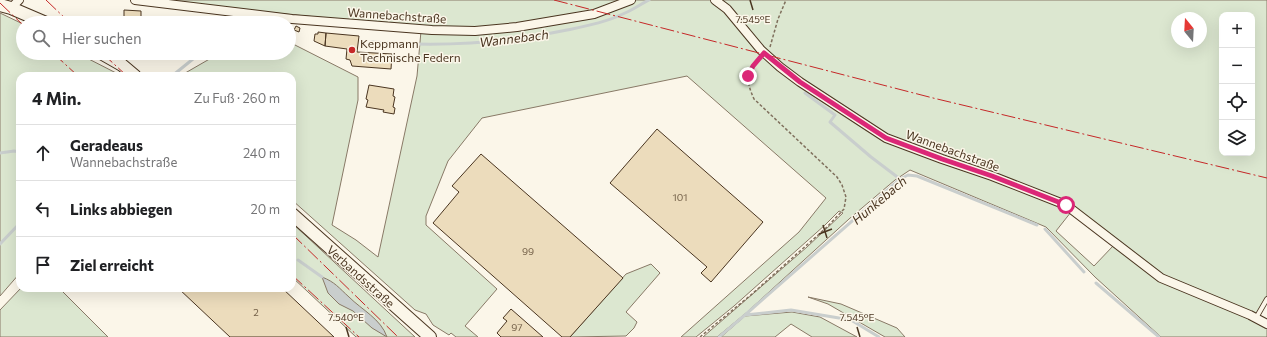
<!DOCTYPE html>
<html lang="de">
<head>
<meta charset="utf-8">
<style>
  :root { --surface:#fff; --page:#f6f6f6; --text:#202124; --muted:#757577; --line:#e0e0e0 }
  body { margin:0; font-family:Commissioner,sans-serif; background:var(--page); color:var(--text) }
  .controls { position:absolute; right:12px; top:12px; display:grid; overflow:hidden; border-radius:8px; box-shadow:0 4px 16px #0002 }
  .controls button { width:36px; height:36px; display:grid; place-items:center; padding:0; border:0; border-bottom:1px solid var(--line); background:var(--surface); color:var(--text); font:20px sans-serif }
  .compass { position:absolute; left:1171px; top:12px; width:36px; height:36px; border-radius:50%; background:var(--surface); box-shadow:0 4px 16px #0002; rotate:342deg }
  .stop { position:absolute; width:12px; height:12px; margin:-9px; border:3px solid #db2777; border-radius:50%; background:#fff }
  .stop.end { background:#db2777; border-color:#fff; box-shadow:0 1px 4px #0008 }
  .list { margin:0; padding:0; list-style:none }
  h2 { display:flex; justify-content:space-between; align-items:center; height:52px; margin:0; padding:0 16px; font-size:17px }
  h2 small { font-size:13px; font-weight:400; color:var(--muted) }
  .list li { display:grid; grid-template-columns:26px 1fr auto; gap:12px; align-items:center; box-sizing:border-box; height:56px; padding:0 16px; border-top:1px solid var(--line) }
  .list b { display:block; font-size:15px; white-space:nowrap }
  .list p { margin:0; font-size:13px; white-space:nowrap; color:var(--muted) }
  .list em { font-size:13px; font-style:normal; color:var(--muted) }
  .icon { flex:none; width:22px; height:22px; fill:none; stroke:currentColor; stroke-width:2; stroke-linecap:round; stroke-linejoin:round }
  .map { position:relative; flex:none; width:1267px; height:337px; overflow:hidden }
  .search { position:absolute; background:var(--surface); box-shadow:0 4px 16px #0002; left:16px; top:16px; width:280px; height:44px; display:flex; align-items:center; gap:10px; box-sizing:border-box; padding:0 14px; border-radius:22px; color:var(--muted); font-size:15px }
  .panel { position:absolute; background:var(--surface); box-shadow:0 4px 16px #0002; left:16px; top:72px; width:280px; height:220px; border-radius:12px }
  .map>svg:first-child { display:block }
  .green { fill:#dce7d0; stroke:#887966; fill-rule:evenodd }
  .water { fill:#c9cecd; stroke:#887966 }
  .lines { fill:none; stroke-linecap:round; stroke-linejoin:round }
  .stream { stroke:#c9cecd; stroke-width:3 }
  .building { fill:#ecdcbc; stroke:#4a3520 }
  .service-casing { stroke:#4a3520; stroke-width:5.5 }
  .minor-casing { stroke:#4a3520; stroke-width:10 }
  .secondary-casing { stroke:#4a3520; stroke-width:14 }
  .path { stroke:#7f6f5c; stroke-width:1.5; stroke-dasharray:3 2; stroke-linecap:butt }
  .service { stroke:#fbf6e9; stroke-width:4 }
  .minor { stroke:#fbf6e9; stroke-width:8 }
  .secondary { stroke:#fbf6e9; stroke-width:12 }
  .power { stroke:#c62828; stroke-width:1; stroke-dasharray:14 3 2 3; stroke-linecap:butt }
  .route { stroke:#db2777; stroke-width:5 }
  .ticks { fill:none; stroke:#4a3520; stroke-width:1.5 }
  .poi-dot { fill:#c62828; stroke:#fbf6e9; stroke-width:1.5 }
  .labels { text-anchor:middle; dominant-baseline:central; stroke-width:3; stroke-linejoin:round; paint-order:stroke }
  .number-label { font-size:10px; fill:#725f47 }
  .street-label { font-size:12px; fill:#4a3520; stroke:#fbf6e9 }
  .poi-label { font-size:12px; fill:#4a3520; stroke:#fbf6e9; text-anchor:start }
  .water-label { font-size:13px; font-style:italic; fill:#4a3520; stroke:#fbf6e9 }
  .ticks-label { font-size:10px; text-anchor:middle; fill:#4a3520; stroke:#fbf6e9; stroke-width:3; stroke-linejoin:round; paint-order:stroke }
</style>
</head>
<body>
<div class="map">
<svg width="1267" height="337" viewBox="0 0 1267 337">
  <rect width="100%" height="100%" fill="#fbf6e9"/>
  <path class="green" d="M157,0H626L593,12L518,25L475,29L433,28L232,9Z
    M634,0H711L726,12L765,49L729,7L720,0H1267V299L1256,318L1159,281L1255,321L1267,327V337H1161L1095,277L1046,227L910,170L895,180L849,219L746,313L717,337H703L807,247L843,213L839,211L825,225L734,306L696,337H681L799,232L826,198L687,76L482,118L448,161L426,216V225L497,289L465,326L478,337H456L451,333L449,335L433,325L426,314L415,310L292,200V76H180L213,57L229,53H289V43L293,44L358,77V100L332,225L356,240L378,257L417,76L421,31L518,30ZM1222,15H1252V153H1222ZM1177,18H1201V42H1177ZM1071,212L1113,246L1094,266L1056,231Z
    M0,13L23,24V53H77L122,76H20V273L0,296Z
    M292,223L415,337H356L292,277Z
    M651,264L660,273L626,312L637,322L634,328L626,336L570,337L626,274Z
    M21,288H59L108,337H0V310Z
    M808,297L841,304L897,328L905,337H885L828,304Z
    M792,312L820,317L857,337H812L791,324L775,337H721L745,316Z"/>
  <path class="water" d="M322,277C335,282 339,288 349,297C362,310 381,319 387,337L372,328L353,311L339,304L328,293Z"/>
  <g class="lines">
    <path class="stream" d="M372,42C437,47 503,44 567,30C586,26 607,22 625,13C634,9 641,4 649,0
      M172,76L193,59L204,53
      M805,93L835,115L830,122L871,157L900,179
      M0,153L14,151L20,152
      M1045,229L1084,272
      M0,244L20,223
      M298,260L322,277
      M1096,283L1159,337
      M745,315L900,179L908,175L917,176L1037,225
      M719,337L745,315L791,310L851,320L879,337"/>
  </g>
  <path class="building" d="M124,10L141,11V22L124,21Z
    M296,26L300,28L299,32L294,30Z
    M318,32L326,33L325,46L314,41L315,34H318Z
    M326,33L359,36L357,52L392,54L391,69L352,66L350,60L346,59L347,49L325,46Z
    M369,85L394,89L393,96L395,97L393,107L395,108L394,114L383,112L384,110L366,107L368,100L366,99Z
    M657,129L763,222L711,282L701,273L707,267L610,183Z
    M481,154L623,278L570,337H562L433,223L459,192L452,186Z
    M178,288H282L334,337H230Z
    M511,309L543,337H501L497,333L507,321L503,318Z"/>
  <g class="lines">
    <defs>
      <path id="service" d="M1256,318L1267,299"/>
      <path id="minor" d="M135,0L292,19L432,30L475,31L517,27L594,14L631,0
        M715,0L727,9L761,50L780,67L800,82L886,138L942,159L992,176L1066,205L1161,278L1250,315L1267,324
        M11,8L19,0"/>
      <path id="secondary" d="M0,5L11,8L46,23
        M101,53L122,65L135,76
        M292,214L430,337"/>
    </defs>
    <use href="#service" class="service-casing"/>
    <use href="#minor" class="minor-casing"/>
    <use href="#secondary" class="secondary-casing"/>
    <path class="path" d="M770,47L778,19L786,0
      M700,337L752,294L827,227L844,209L846,197L842,185L837,177L754,99C746,81 746,74 759,59"/>
    <use href="#service" class="service"/>
    <use href="#minor" class="minor"/>
    <use href="#secondary" class="secondary"/>
    <path class="power" d="M46,0L70,23
      M554,0L933,98L1267,178
      M0,3L23,25
      M53,53L78,76
      M102,53L127,76
      M292,234L398,337
      M292,275L359,337"/>
  </g>
  <g class="lines">
    <path class="route" d="M748,76L753,66L764,53L800,82L886,138L942,159L992,176L1066,205"/>
  </g>
  <path class="ticks" d="M750,0L753,10M823,225L827,238M819,234L832,229M346,327L349,337M857,327L860,337"/>
  <circle class="poi-dot" cx="352" cy="50" r="4"/>
  <g class="labels">
    <g class="number-label">
      <text x="680" y="197">101</text>
      <text x="528" y="251">99</text>
      <text x="256" y="312">2</text>
      <text x="517" y="327">97</text>
    </g>
    <g class="street-label">
      <text transform="translate(397 15) rotate(4)">Wannebachstraße</text>
      <text transform="translate(953 150) rotate(20)">Wannebachstraße</text>
      <text transform="translate(361 276) rotate(42)">Verbandsstraße</text>
    </g>
    <g class="poi-label">
      <text x="360" y="43">Keppmann<tspan x="360" dy="14">Technische Federn</tspan></text>
    </g>
    <g class="water-label">
      <text transform="translate(514 38) rotate(-7)">Wannebach</text>
      <text transform="translate(879 200) rotate(-40)">Hunkebach</text>
    </g>
  </g>
  <g class="ticks-label">
    <text x="753" y="23">7.545°E</text>
    <text x="346" y="321">7.540°E</text>
    <text x="857" y="321">7.545°E</text>
  </g>
</svg>
<div class="controls">
<button>+</button>
<button>−</button>
<button><svg class="icon" aria-label="locate" viewBox="0 0 24 24"><circle cx="12" cy="12" r="6"/><path d="M12 2v4M12 18v4M2 12h4M18 12h4"/></svg></button>
<button><svg class="icon" aria-label="layers" viewBox="0 0 24 24"><path d="M12 4l9 5-9 5-9-5zM3 14l9 5 9-5"/></svg></button>
</div>
<svg class="compass" viewBox="-18 -18 36 36"><path d="M0-13l5 13h-10z" fill="#e53935"/><path d="M0 13l5-13h-10z" fill="#757577"/></svg>
<div class="stop" style="left:1066px;top:205px"></div>
<div class="stop end" style="left:748px;top:76px"></div>
<div class="search"><svg class="icon" aria-label="search" viewBox="0 0 24 24"><circle cx="10" cy="10" r="6"/><path d="M15 15l6 6"/></svg>Hier suchen</div>
<section class="panel">
<h2>4 Min.<small>Zu Fuß · 260 m</small></h2>
<ul class="list">
<li><svg class="icon" aria-label="ahead" viewBox="0 0 24 24"><path d="M12 20V5M6 11l6-6 6 6"/></svg><div><b>Geradeaus</b><p>Wannebachstraße</p></div><em>240 m</em></li>
<li><svg class="icon" aria-label="left" viewBox="0 0 24 24"><path d="M17 20v-9H6M10 6l-5 5 5 5"/></svg><div><b>Links abbiegen</b></div><em>20 m</em></li>
<li><svg class="icon" aria-label="arrive" viewBox="0 0 24 24"><path d="M6 21V4h12l-3 4 3 4H6"/></svg><div><b>Ziel erreicht</b></div></li>
</ul>
</section>
</div>
</body>
</html>
